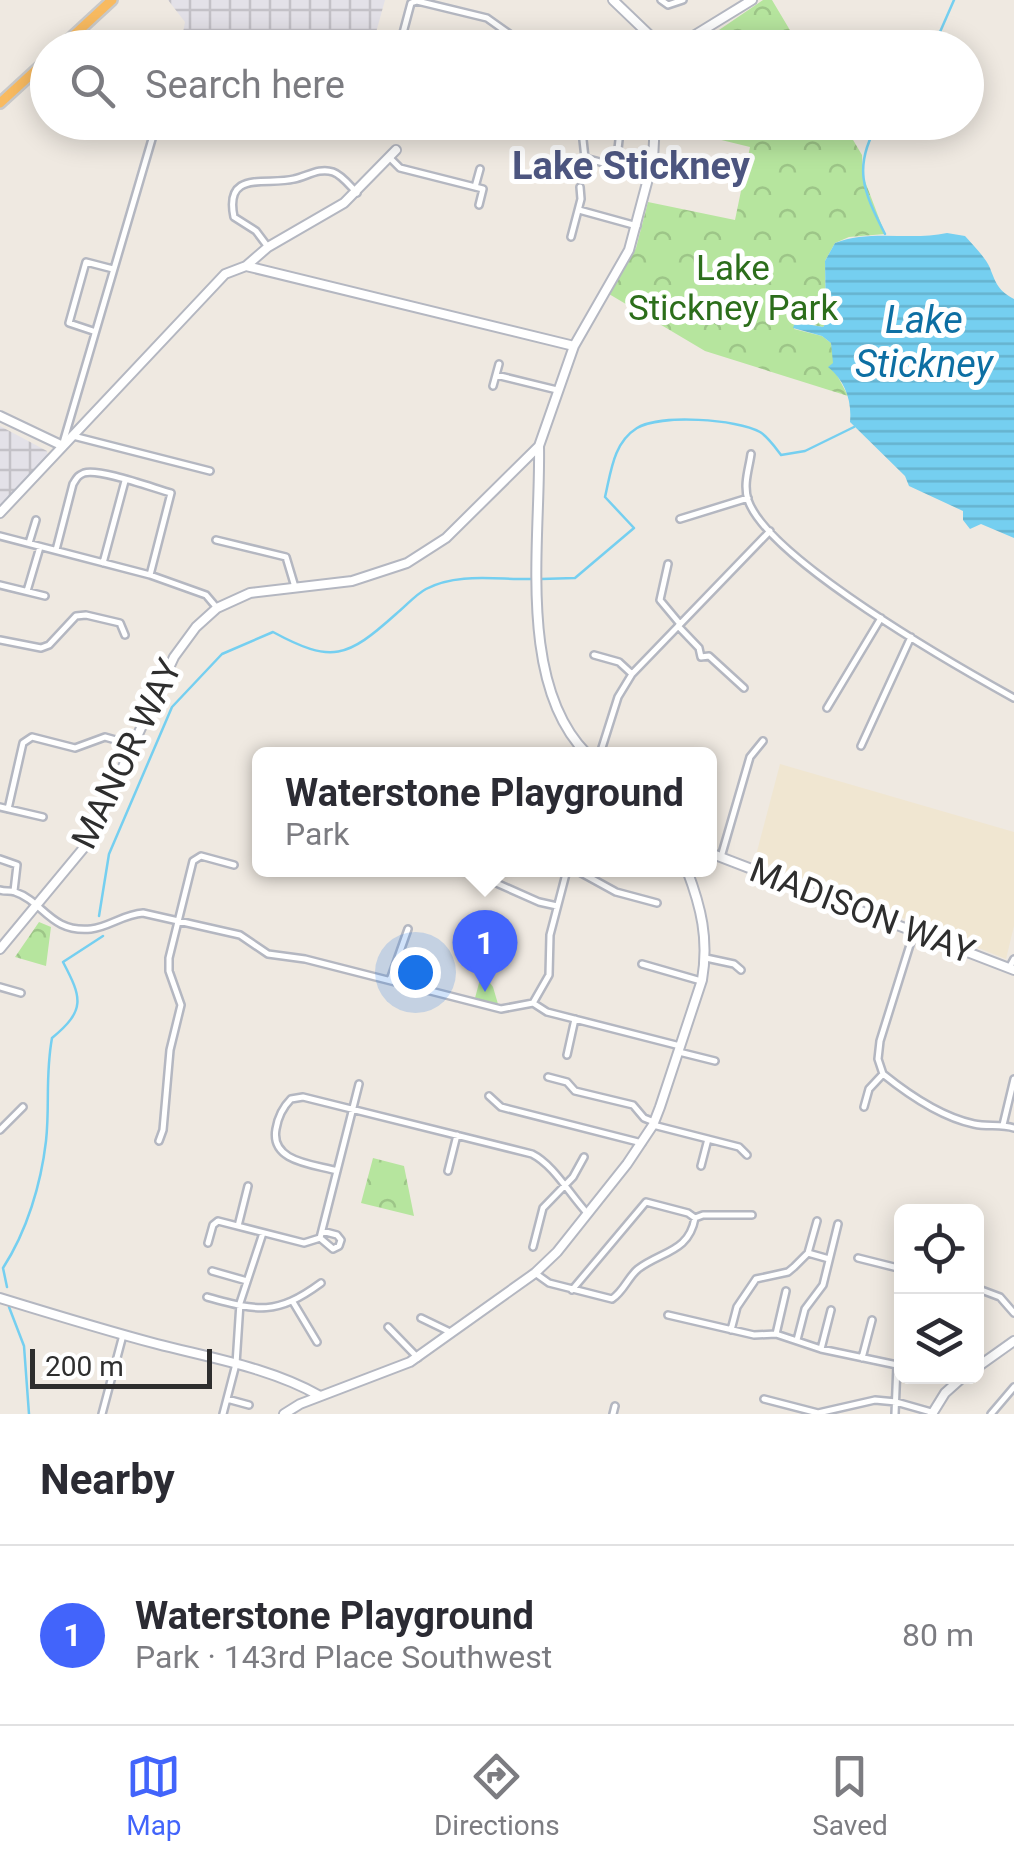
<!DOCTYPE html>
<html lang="en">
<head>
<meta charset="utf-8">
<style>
  :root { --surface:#fff; --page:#f2f2f3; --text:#2b2b33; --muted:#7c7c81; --line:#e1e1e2; --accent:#4264fb }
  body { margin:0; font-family:Roboto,sans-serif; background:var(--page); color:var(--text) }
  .controls { position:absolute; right:30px; bottom:30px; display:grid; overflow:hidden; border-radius:15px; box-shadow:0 5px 25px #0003 }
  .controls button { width:90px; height:90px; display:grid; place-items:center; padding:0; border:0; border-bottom:2px solid var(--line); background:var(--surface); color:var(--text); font:50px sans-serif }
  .scale { position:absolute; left:30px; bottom:25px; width:182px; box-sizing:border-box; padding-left:10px; border:5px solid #2e2e2e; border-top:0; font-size:28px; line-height:35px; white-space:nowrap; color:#2e2e2e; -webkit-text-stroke:8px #fff; paint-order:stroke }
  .you { position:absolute; left:415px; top:972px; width:35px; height:35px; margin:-25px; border:8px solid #fff; border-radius:50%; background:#1a73e8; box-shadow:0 0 0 15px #1a73e833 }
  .badge { display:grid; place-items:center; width:65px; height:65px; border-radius:50%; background:var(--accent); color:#fff; font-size:32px; font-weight:700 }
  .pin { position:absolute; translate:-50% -82px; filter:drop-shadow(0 2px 5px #0008) }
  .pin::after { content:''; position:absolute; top:52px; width:35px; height:30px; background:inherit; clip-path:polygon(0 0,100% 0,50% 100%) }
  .popup { position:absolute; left:252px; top:747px; width:465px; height:130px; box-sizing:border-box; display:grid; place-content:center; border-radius:15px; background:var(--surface); filter:drop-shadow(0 2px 8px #0005); font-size:32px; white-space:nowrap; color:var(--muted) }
  .popup b { font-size:38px; color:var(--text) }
  .popup::after { content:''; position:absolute; left:50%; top:100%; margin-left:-20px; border:20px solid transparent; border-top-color:var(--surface) }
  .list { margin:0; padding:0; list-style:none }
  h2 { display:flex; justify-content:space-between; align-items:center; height:130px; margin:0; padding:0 40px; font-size:42px }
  h2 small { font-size:32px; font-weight:400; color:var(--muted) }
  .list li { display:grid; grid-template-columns:65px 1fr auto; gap:30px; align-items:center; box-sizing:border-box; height:180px; padding:0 40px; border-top:2px solid var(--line) }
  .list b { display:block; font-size:38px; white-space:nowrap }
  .list p { margin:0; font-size:32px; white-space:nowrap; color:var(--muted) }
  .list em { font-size:32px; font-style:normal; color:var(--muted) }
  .icon { flex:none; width:55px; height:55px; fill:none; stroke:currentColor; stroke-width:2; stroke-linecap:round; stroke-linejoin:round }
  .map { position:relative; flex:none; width:1014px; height:1414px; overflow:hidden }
  .search { position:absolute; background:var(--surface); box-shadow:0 5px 25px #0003; left:30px; right:30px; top:30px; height:110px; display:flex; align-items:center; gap:25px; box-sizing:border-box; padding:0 35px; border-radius:55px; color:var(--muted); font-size:38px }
  .sheet { height:310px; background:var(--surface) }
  nav { display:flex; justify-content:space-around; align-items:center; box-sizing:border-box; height:140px; border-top:2px solid var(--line); background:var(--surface); font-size:28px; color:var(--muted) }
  nav a { display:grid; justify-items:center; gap:5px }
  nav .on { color:var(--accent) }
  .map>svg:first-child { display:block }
  .industrial { fill:url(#industrial-grid) }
  .education { fill:#f0e6d1 }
  .park { fill:url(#park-crowns) }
  .water { fill:url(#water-rules) }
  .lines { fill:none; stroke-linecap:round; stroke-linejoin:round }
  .stream { stroke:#75cff0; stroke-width:2.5 }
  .minor-casing { stroke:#b4b7c1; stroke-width:10 }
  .tertiary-casing { stroke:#b4b7c1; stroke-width:12 }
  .trunk-casing { stroke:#c9c9c9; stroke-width:14 }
  .minor { stroke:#fff; stroke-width:5 }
  .tertiary { stroke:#fff; stroke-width:8 }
  .trunk { stroke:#f8ba60; stroke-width:9 }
  .labels { text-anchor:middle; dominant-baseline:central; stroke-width:10; stroke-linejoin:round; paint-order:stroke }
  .park-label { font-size:35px; fill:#2c6e1b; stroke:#fff }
  .street-label { font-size:35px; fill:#2e2e2e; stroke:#fff }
  .neighbourhood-label { font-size:38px; font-weight:bold; fill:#4d5680; stroke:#fff }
  .water-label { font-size:38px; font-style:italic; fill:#0d6fa3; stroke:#fff }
</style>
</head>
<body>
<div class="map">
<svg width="1014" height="1414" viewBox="0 0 1014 1414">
  <defs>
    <pattern id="industrial-grid" width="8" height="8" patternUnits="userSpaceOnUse" patternTransform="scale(2.5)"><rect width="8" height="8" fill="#e3e1e8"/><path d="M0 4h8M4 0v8" fill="none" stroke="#c3c1c7"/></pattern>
    <pattern id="park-crowns" width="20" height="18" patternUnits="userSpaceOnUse" patternTransform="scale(2.5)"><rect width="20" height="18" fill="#b6e59e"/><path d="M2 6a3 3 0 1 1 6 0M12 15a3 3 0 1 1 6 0" fill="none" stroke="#9dc588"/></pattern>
    <pattern id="water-rules" width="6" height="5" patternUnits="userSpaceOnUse" patternTransform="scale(2.5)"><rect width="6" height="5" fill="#75cff0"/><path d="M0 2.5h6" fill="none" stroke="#66b2ce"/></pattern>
  </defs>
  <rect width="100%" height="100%" fill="#efe9e1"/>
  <path class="industrial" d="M168,0H385L372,47L180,48L185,22Z
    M0,426L47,451L48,457L0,507Z"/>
  <path class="education" d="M780,764L1014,832V926L1006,959L755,859Z"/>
  <path class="park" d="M763,0H772L800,47H694Z
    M664,123H843L862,155L863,176L885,234L849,237L835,243L825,261L826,323L823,327L796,322L794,329L822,336L831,343L837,375L848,396L705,351L609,294L636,248L648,202L735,220L750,147L664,126Z
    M39,922L51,927L46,966L15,957Z
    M482,972L493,987L498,1004L475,998Z
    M373,1158L404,1166L414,1216L361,1203Z"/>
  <path class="water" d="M947,233L965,236C973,245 986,258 990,268C996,284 999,291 1014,299V538L981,524L970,529L963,520V511L909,486L905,476L850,422C852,400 845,381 828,367L833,363L831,343L822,336L793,328L795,322L823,327L826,323L825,261L835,243C870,229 910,241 947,233Z"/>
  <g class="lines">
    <path class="stream" d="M933,48L954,0
      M879,122C852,166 863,191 885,234
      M541,579L575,578L634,528L605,497C611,472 613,443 637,428C660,414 737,419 760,432C768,437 775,447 781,455L805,451L854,427
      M99,916L109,854L172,707L222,654L273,632C332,664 347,658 396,614C406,606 415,595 426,589C458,572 498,580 533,579
      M7,1287L3,1268C27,1231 41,1184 46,1141C50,1105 45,1076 52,1038C86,1010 82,998 63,962L103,936
      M9,1307L24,1346L29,1414"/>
    <defs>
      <path id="minor" d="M661,0L668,5L683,0
        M407,46L403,33L411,3L417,1L487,18L529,48
        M682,48L695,35
        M581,122L585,158L611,165L617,158L621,122
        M621,129L655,132
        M389,157L400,168L483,189L479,205
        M475,187L480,169
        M579,210L637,226
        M571,237L581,199L580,187
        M268,247L256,231L234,217C224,169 267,186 294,179C306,177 319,167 333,172C342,175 350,186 357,193
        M93,331L69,323L86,262L113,269
        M496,375L557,390
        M493,386L499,364
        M73,436L210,471
        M63,443L157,122
        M751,454C749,469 743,484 748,500C768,559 956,666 1014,698
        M680,519L748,498
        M0,536L150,575L206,595L217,608
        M216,540L286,557L295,587
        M29,543L36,520
        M56,550L73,484C77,478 77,476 84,473C99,468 153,488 171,493L150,575
        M103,563L125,481
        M668,564L660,600L680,624
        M0,585L45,596
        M27,591L40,547
        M678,626L699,648L701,657L709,656L744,688
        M0,640L41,648L49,645L76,616L86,615L120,623L125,635
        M594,655L619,662L632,674
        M827,708L881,618
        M861,746L911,637
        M600,754L618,697L632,674L770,531
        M0,807L43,817
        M8,809L23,743L32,737L75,748L105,737L133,745
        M721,857L750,757L763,741
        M0,859L17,865L14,891
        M467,870L539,902L557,906
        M576,870L616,892L657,903
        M0,890C5,892 10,890 15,892C43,901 50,933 91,929C109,927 124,914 143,913L240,935L268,954L305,959L501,1009L533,1003L547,1012L680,1046
        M706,958L734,964L741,970
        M642,964L701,981
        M1009,968L1014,959
        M390,980L408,929
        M0,987L21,993
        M533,1003L549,975L550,935L567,870
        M679,1052L715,1061
        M567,1055L575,1019
        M883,1074L878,1059L880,1041L914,932
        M883,1074C909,1095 941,1117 974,1124C987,1127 1001,1124 1014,1128
        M548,1077L567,1082L575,1091L633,1105L644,1118L654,1122
        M489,1096L501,1107L642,1143
        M864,1107L869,1089L883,1074
        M653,1125L739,1147L747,1155
        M1003,1125L1014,1079
        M0,1130L23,1107
        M159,1141L163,1130L170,1050L181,1005L169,971V958L193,861L201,856L234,865
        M701,1166L708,1139
        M337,1171C313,1164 270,1162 276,1129C278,1117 282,1108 291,1099L303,1097L532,1154C554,1165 570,1195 588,1214
        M448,1171L457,1135
        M238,1226L248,1186
        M320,1238L333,1249L339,1246L341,1240L337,1235L322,1231
        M208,1243L213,1225L218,1221L304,1243L320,1238L359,1084
        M533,1247L543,1208L573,1177L584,1157
        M808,1253L829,1259
        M858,1258L902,1269
        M212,1271L247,1281
        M535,1273L549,1283L612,1299C624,1291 628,1277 638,1269C662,1251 689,1252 695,1218
        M976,1288L1000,1297L1014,1313
        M572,1290L646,1202L688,1213L695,1218L703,1215H752
        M207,1297C258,1311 276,1316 321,1283
        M293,1302L317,1342
        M668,1315L754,1335L776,1334L821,1349L897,1365L902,1361
        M421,1318L450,1332
        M388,1327L418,1358
        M731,1330L737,1307L756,1279L788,1272L794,1267L808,1253L817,1221
        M776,1334L786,1291
        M797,1340L805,1309L823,1285L838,1224
        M821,1349L831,1310
        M862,1358L872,1320
        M227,1399L249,1405
        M764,1399L818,1413L875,1400L896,1402L931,1412
        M102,1414L123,1335
        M223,1414L236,1364L240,1303L263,1233
        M613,1414L615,1406
        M895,1414L897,1365
        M991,1414L1014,1387"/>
      <path id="tertiary" d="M613,0L663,48
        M695,35L752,0
        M246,266L574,346
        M0,416L63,446
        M539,446C541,538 516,683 587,754
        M0,513L225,274L246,266L268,247L344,203L396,150
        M710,853L1014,970
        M0,949L87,844L174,657L196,627L217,608L250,593L352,581L407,563L446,538L539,446L574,346L629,250L653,160L655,122
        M0,1298C52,1314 104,1330 157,1344C211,1358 271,1368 320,1396
        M976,1368L1014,1341
        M284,1414L300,1404L410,1362L535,1273L557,1252L627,1164L653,1125L660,1107L702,980C709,939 701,907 687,870
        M932,1414L945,1393L964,1376"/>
      <path id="trunk" d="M60,48L112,0
        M0,103L48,59"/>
    </defs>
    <use href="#minor" class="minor-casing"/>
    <use href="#tertiary" class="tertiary-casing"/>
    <use href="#trunk" class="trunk-casing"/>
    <use href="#minor" class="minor"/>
    <use href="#tertiary" class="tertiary"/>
    <use href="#trunk" class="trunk"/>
  </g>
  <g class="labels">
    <g class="park-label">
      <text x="733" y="268">Lake<tspan x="733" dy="40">Stickney Park</tspan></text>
    </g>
    <g class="street-label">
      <text transform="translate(127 754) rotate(-64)">MANOR WAY</text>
      <text transform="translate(862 911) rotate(21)">MADISON WAY</text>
    </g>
    <g class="neighbourhood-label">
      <text x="631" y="166">Lake Stickney</text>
    </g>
    <g class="water-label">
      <text x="924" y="320">Lake<tspan x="924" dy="44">Stickney</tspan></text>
    </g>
  </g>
</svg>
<div class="controls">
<button><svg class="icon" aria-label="locate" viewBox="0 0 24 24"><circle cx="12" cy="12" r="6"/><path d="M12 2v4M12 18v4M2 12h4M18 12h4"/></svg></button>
<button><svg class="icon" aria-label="layers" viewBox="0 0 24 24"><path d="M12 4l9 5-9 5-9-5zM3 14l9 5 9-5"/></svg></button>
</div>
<div class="scale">200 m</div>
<div class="you"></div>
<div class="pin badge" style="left:485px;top:992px">1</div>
<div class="popup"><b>Waterstone Playground</b>Park</div>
<div class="search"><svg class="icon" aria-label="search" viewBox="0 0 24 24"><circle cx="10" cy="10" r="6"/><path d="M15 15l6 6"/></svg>Search here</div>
</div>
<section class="sheet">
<h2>Nearby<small></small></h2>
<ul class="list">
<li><span class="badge">1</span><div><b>Waterstone Playground</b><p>Park · 143rd Place Southwest</p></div><em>80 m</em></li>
</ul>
</section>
<nav>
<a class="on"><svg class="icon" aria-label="map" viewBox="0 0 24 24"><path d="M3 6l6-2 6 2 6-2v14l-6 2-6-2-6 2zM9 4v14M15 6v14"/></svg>Map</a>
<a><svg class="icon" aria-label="directions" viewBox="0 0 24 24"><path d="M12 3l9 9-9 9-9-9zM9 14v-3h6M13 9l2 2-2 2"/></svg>Directions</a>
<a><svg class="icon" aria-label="saved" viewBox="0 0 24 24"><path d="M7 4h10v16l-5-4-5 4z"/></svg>Saved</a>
</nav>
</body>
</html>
